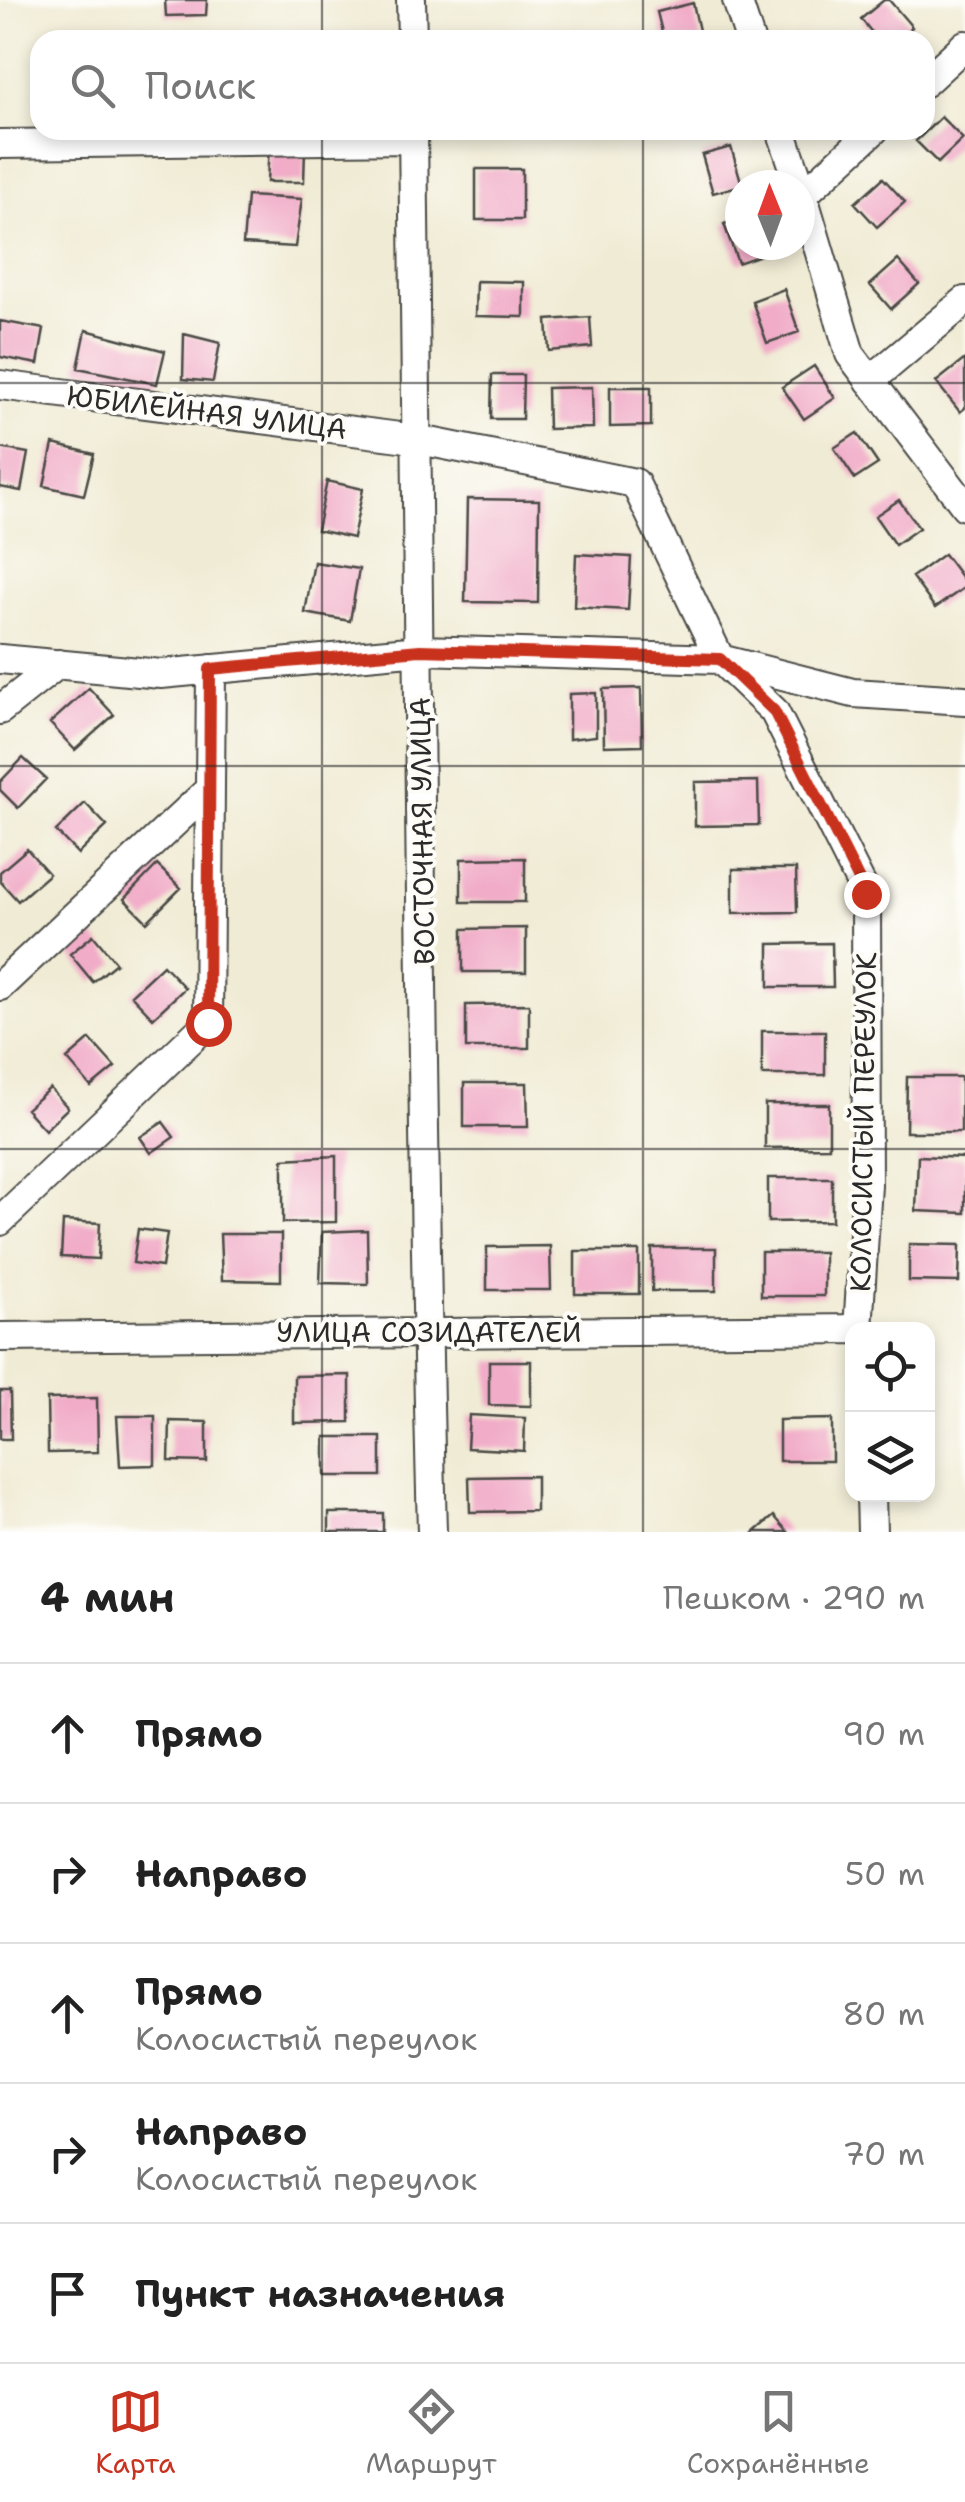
<!DOCTYPE html>
<html lang="ru">
<head>
<meta charset="utf-8">
<style>
  :root { --surface:#fff; --page:#f6f6f6; --text:#222; --muted:#767676; --line:#e0e0e0; --accent:#c8321e }
  body { margin:0; font-family:"Shantell Sans",sans-serif; background:var(--page); color:var(--text) }
  .controls { position:absolute; right:30px; bottom:30px; display:grid; overflow:hidden; border-radius:20px; box-shadow:0 5px 15px #0003 }
  .controls button { width:90px; height:90px; display:grid; place-items:center; padding:0; border:0; border-bottom:2px solid var(--line); background:var(--surface); color:var(--text); font:50px sans-serif }
  .compass { position:absolute; left:725px; top:170px; width:90px; height:90px; border-radius:50%; background:var(--surface); box-shadow:0 5px 15px #0003; rotate:359deg }
  .stop { position:absolute; width:30px; height:30px; margin:-22px; border:8px solid #c8321e; border-radius:50%; background:#fff }
  .stop.end { background:#c8321e; border-color:#fff; box-shadow:0 2px 10px #0008 }
  .list { margin:0; padding:0; list-style:none }
  h2 { display:flex; justify-content:space-between; align-items:center; height:130px; margin:0; padding:0 40px; font-size:42px }
  h2 small { font-size:32px; font-weight:400; color:var(--muted) }
  .list li { display:grid; grid-template-columns:65px 1fr auto; gap:30px; align-items:center; box-sizing:border-box; height:140px; padding:0 40px; border-top:2px solid var(--line) }
  .list b { display:block; font-size:38px; white-space:nowrap }
  .list p { margin:0; font-size:32px; white-space:nowrap; color:var(--muted) }
  .list em { font-size:32px; font-style:normal; color:var(--muted) }
  .icon { flex:none; width:55px; height:55px; fill:none; stroke:currentColor; stroke-width:2; stroke-linecap:round; stroke-linejoin:round }
  .map { position:relative; flex:none; width:965px; height:1532px; overflow:hidden }
  .search { position:absolute; background:var(--surface); box-shadow:0 5px 15px #0003; left:30px; right:30px; top:30px; height:110px; display:flex; align-items:center; gap:25px; box-sizing:border-box; padding:0 35px; border-radius:30px; color:var(--muted); font-size:38px }
  .sheet { height:830px; background:var(--surface) }
  nav { display:flex; justify-content:space-around; align-items:center; box-sizing:border-box; height:140px; border-top:2px solid var(--line); background:var(--surface); font-size:28px; color:var(--muted) }
  nav a { display:grid; justify-items:center; gap:5px }
  nav .on { color:var(--accent) }
  .map>svg:first-child { display:block }
  .building { fill:#f1acc8 }
  .lines { fill:none; stroke-linecap:round; stroke-linejoin:round }
  .minor-casing { stroke:#494844; stroke-width:32 }
  .minor { stroke:#fff; stroke-width:28 }
  .route { stroke:#c8321e; stroke-width:12 }
  .grid { fill:none; stroke:#2b2b2b; stroke-width:2.5; stroke-opacity:0.55 }
  .labels { text-anchor:middle; dominant-baseline:central; stroke-width:8; stroke-linejoin:round; paint-order:stroke }
  .street-label { font-size:28px; fill:#2b2b2b; stroke:#fdfcf7 }
</style>
</head>
<body>
<div class="map">
<svg width="965" height="1532" viewBox="0 0 965 1532">
  <rect width="100%" height="100%" fill="#fdfcf7"/>
  <filter id="ink" filterUnits="userSpaceOnUse"><feTurbulence type="fractalNoise" baseFrequency=".01" numOctaves="2"/><feDisplacementMap in="SourceGraphic" scale="20" xChannelSelector="R" yChannelSelector="G"/><feConvolveMatrix kernelMatrix="1 2 1 2 8 2 1 2 1" color-interpolation-filters="sRGB"/></filter>
  <filter id="wash" filterUnits="userSpaceOnUse"><feTurbulence type="fractalNoise" baseFrequency=".0048" numOctaves="4" result="noise"/><feDisplacementMap in="SourceGraphic" scale="40" xChannelSelector="R" yChannelSelector="G"/><feGaussianBlur stdDeviation="2.25" result="paint"/><feColorMatrix in="noise" values="0 0 0 0 0 0 0 0 0 0 0 0 0 0 0 0 0 1.4 0 .05"/><feComposite in="paint" operator="in"/></filter>
  <g filter="url(#wash)">
    <rect width="100%" height="100%" fill="#f0ebd4"/>
    <g id="blocks">
      <path class="building" d="M165,0H207L206,15L166,16Z
        M884,0H889L912,27L896,40H878L861,19Z
        M693,3L701,40H664L657,12Z
        M941,117L963,139L938,163L916,141Z
        M269,144L305,149L304,182H267Z
        M731,147L742,185L713,193L702,155Z
        M476,169H522V220H476Z
        M883,178L905,202L877,227L855,203Z
        M247,196L302,199L295,247L243,244Z
        M740,218V245H764L767,253L738,263L724,224Z
        M898,260L919,284L891,309L870,285Z
        M476,281L524,282V317L475,316Z
        M784,289L799,332L767,343L752,301Z
        M590,317L592,347L549,351L547,320Z
        M0,321L44,329L38,364L0,357Z
        M86,330L165,351L157,384L78,368Z
        M184,334L220,343L213,382L183,379Z
        M965,359V408L960,412L936,382Z
        M814,366L835,398L804,419L782,387Z
        M492,375H523L522,419H491Z
        M592,387L593,428L548,429L547,388Z
        M610,387H651V426L610,427Z
        M857,433L878,464L855,479L834,448Z
        M53,444L94,454L84,495L44,486Z
        M0,448L28,453L21,491L0,487Z
        M327,481L363,489L353,538L317,530Z
        M467,499L539,500L538,603L465,602Z
        M899,500L919,528L895,545L875,516Z
        M576,554L631,557L628,610L574,607Z
        M944,554L965,582V587L935,608L912,577Z
        M314,562L359,569L350,621L305,613Z
        M89,688L114,715L75,750L50,723Z
        M641,688L642,745L604,746L603,689Z
        M596,693V736L569,739V694Z
        M23,758L46,779L18,808L0,790V782Z
        M758,781L759,825L695,826V782Z
        M85,803L107,826L78,854L56,831Z
        M27,849L49,874L18,901L0,881V872Z
        M525,858V902H461V859Z
        M157,865L181,888L147,922L124,899Z
        M733,869H796L797,912L733,913Z
        M526,928V972H463V929Z
        M93,935L116,963L93,982L70,954Z
        M832,943L833,987H769V944Z
        M163,965L185,988L153,1018L131,995Z
        M529,1004V1048H466V1005Z
        M762,1031H825V1075H762Z
        M90,1039L115,1067L91,1087L67,1059Z
        M907,1077H961V1132H906Z
        M464,1083H527L528,1127H464Z
        M50,1088L68,1108L45,1130L26,1109Z
        M765,1104H829V1147L765,1148Z
        M163,1122L174,1137L151,1153L140,1137Z
        M336,1156V1222L283,1223V1159Z
        M918,1156L965,1158V1213L916,1211Z
        M768,1178H832V1221L768,1222Z
        M63,1221L100,1223L98,1259L61,1257Z
        M138,1229L167,1233L162,1267L133,1263Z
        M367,1230L368,1284L320,1283L322,1232Z
        M220,1234H281V1281L222,1280Z
        M909,1244L960,1245L959,1282L909,1281Z
        M550,1246L551,1290H487V1247Z
        M652,1248H716V1291H652Z
        M575,1251H639V1294H575Z
        M761,1252H824V1296H761Z
        M489,1361H531V1406L489,1405Z
        M350,1375V1422L294,1423V1376Z
        M0,1391H10L11,1439H0Z
        M97,1398L98,1452L48,1453L47,1399Z
        M469,1415L525,1418L524,1451L467,1448Z
        M117,1416H155V1465L120,1466Z
        M832,1419V1461H779V1420Z
        M170,1421L207,1422V1462L169,1461Z
        M325,1437H381V1476H325Z
        M536,1476V1511L470,1512L469,1477Z
        M329,1513H383V1532H329Z
        M774,1516L788,1532H755Z"/>
    </g>
  </g>
  <g filter="url(#ink)">
    <use href="#blocks" fill-opacity="0" stroke="#494844" stroke-width="2.5"/>
    <g class="lines">
      <defs>
        <path id="minor" d="M411,0L412,40
          M737,0L750,40
          M925,82L965,45
          M413,130C419,597 420,1065 432,1532
          M781,130L800,185
          M0,144L413,139
          M800,186L850,354L965,506
          M803,195L874,130
          M870,381L965,301
          M0,385L415,439L635,483L720,659L853,693L965,700
          M0,659L161,674L420,650L720,659L774,711L866,894L867,1185L858,1330
          M0,710L58,664
          M0,986L210,789
          M0,1221L208,1023L211,669
          M0,1337L858,1329
          M871,1494L872,1532"/>
      </defs>
      <use href="#minor" class="minor-casing"/>
      <use href="#minor" class="minor"/>
    </g>
  </g>
  <g class="lines" filter="url(#ink)">
    <path class="route" d="M208,1023L210,669L420,650L720,659L774,711L866,894"/>
  </g>
  <path class="grid" d="M322,0V40M643,0V40M322,130V1532M643,130V1532M0,383H965M0,766H965M0,1149H965"/>
  <g class="labels">
    <g class="street-label">
      <text transform="translate(207 412) rotate(7)">ЮБИЛЕЙНАЯ УЛИЦА</text>
      <text transform="translate(422 831) rotate(-91)">ВОСТОЧНАЯ УЛИЦА</text>
      <text transform="translate(863 1122) rotate(-89)">КОЛОСИСТЫЙ ПЕРЕУЛОК</text>
      <text x="429" y="1332">УЛИЦА СОЗИДАТЕЛЕЙ</text>
    </g>
  </g>
</svg>
<div class="controls">
<button><svg class="icon" aria-label="locate" viewBox="0 0 24 24"><circle cx="12" cy="12" r="6"/><path d="M12 2v4M12 18v4M2 12h4M18 12h4"/></svg></button>
<button><svg class="icon" aria-label="layers" viewBox="0 0 24 24"><path d="M12 4l9 5-9 5-9-5zM3 14l9 5 9-5"/></svg></button>
</div>
<svg class="compass" viewBox="-18 -18 36 36"><path d="M0-13l5 13h-10z" fill="#e53935"/><path d="M0 13l5-13h-10z" fill="#767676"/></svg>
<div class="stop" style="left:208px;top:1023px"></div>
<div class="stop end" style="left:866px;top:894px"></div>
<div class="search"><svg class="icon" aria-label="search" viewBox="0 0 24 24"><circle cx="10" cy="10" r="6"/><path d="M15 15l6 6"/></svg>Поиск</div>
</div>
<section class="sheet">
<h2>4 мин<small>Пешком · 290 m</small></h2>
<ul class="list">
<li><svg class="icon" aria-label="ahead" viewBox="0 0 24 24"><path d="M12 20V5M6 11l6-6 6 6"/></svg><div><b>Прямо</b></div><em>90 m</em></li>
<li><svg class="icon" aria-label="right" viewBox="0 0 24 24"><path d="M7 20v-9h11M14 6l5 5-5 5"/></svg><div><b>Направо</b></div><em>50 m</em></li>
<li><svg class="icon" aria-label="ahead" viewBox="0 0 24 24"><path d="M12 20V5M6 11l6-6 6 6"/></svg><div><b>Прямо</b><p>Колосистый переулок</p></div><em>80 m</em></li>
<li><svg class="icon" aria-label="right" viewBox="0 0 24 24"><path d="M7 20v-9h11M14 6l5 5-5 5"/></svg><div><b>Направо</b><p>Колосистый переулок</p></div><em>70 m</em></li>
<li><svg class="icon" aria-label="arrive" viewBox="0 0 24 24"><path d="M6 21V4h12l-3 4 3 4H6"/></svg><div><b>Пункт назначения</b></div></li>
</ul>
</section>
<nav>
<a class="on"><svg class="icon" aria-label="map" viewBox="0 0 24 24"><path d="M3 6l6-2 6 2 6-2v14l-6 2-6-2-6 2zM9 4v14M15 6v14"/></svg>Карта</a>
<a><svg class="icon" aria-label="directions" viewBox="0 0 24 24"><path d="M12 3l9 9-9 9-9-9zM9 14v-3h6M13 9l2 2-2 2"/></svg>Маршрут</a>
<a><svg class="icon" aria-label="saved" viewBox="0 0 24 24"><path d="M7 4h10v16l-5-4-5 4z"/></svg>Сохранённые</a>
</nav>
</body>
</html>
